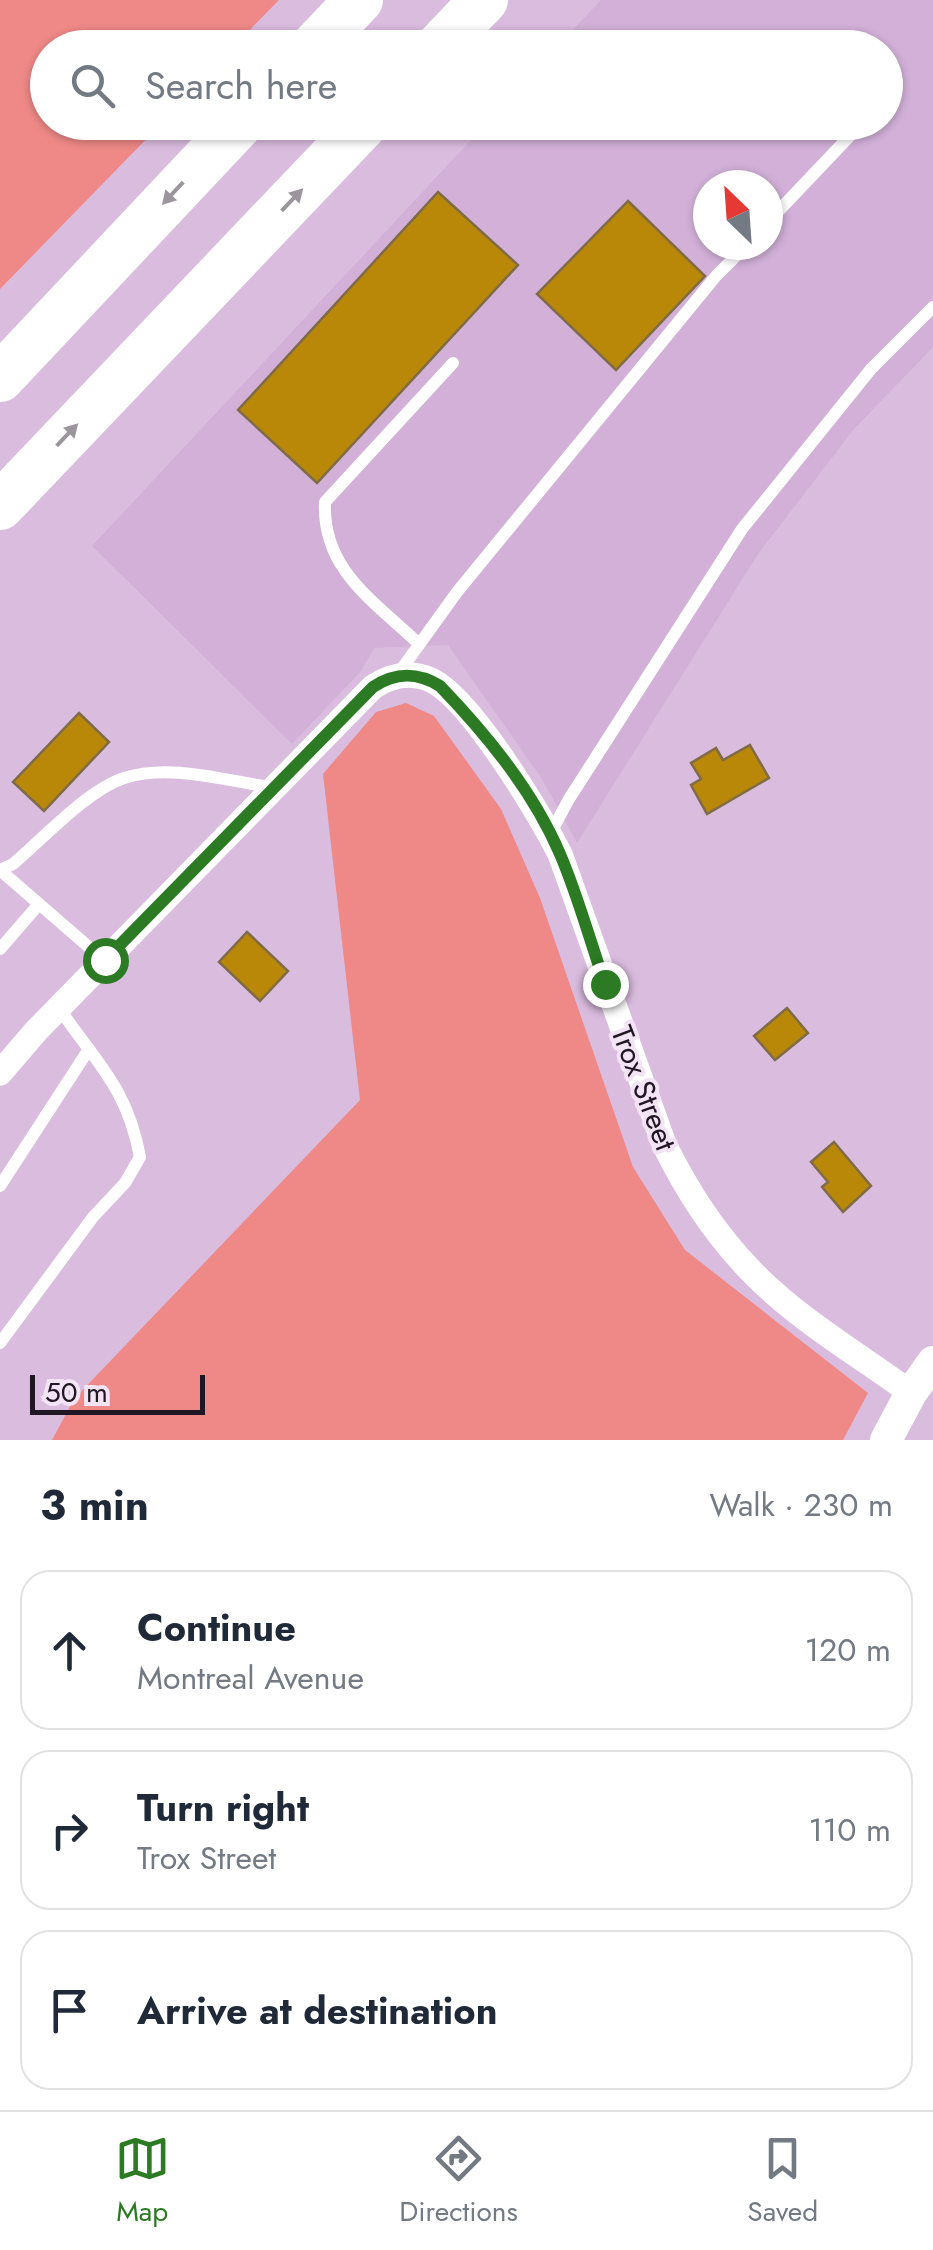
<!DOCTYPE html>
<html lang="en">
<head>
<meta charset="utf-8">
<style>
  :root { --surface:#fff; --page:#f6f6f7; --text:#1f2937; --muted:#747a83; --line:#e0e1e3; --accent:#2c7b24 }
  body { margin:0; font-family:Jost,sans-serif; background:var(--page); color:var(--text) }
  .compass { position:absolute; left:693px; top:170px; width:90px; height:90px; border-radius:50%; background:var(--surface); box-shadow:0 2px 8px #0004; rotate:335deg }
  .scale { position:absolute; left:30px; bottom:25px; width:175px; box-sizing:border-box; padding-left:10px; border:5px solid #211623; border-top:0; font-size:28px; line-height:35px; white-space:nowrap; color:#211623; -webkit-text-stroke:8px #f2e3f5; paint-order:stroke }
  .stop { position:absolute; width:30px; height:30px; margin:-22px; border:8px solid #2c7b24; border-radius:50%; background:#fff }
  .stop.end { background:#2c7b24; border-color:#fff; box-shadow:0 2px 10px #0008 }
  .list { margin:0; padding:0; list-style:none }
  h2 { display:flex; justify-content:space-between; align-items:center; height:130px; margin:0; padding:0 40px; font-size:42px }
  h2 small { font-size:32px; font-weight:400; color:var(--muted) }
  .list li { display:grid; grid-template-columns:65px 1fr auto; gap:30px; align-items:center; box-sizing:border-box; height:160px; margin:0 20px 20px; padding:0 20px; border:2px solid var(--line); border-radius:30px }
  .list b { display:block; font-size:38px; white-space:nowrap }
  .list p { margin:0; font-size:32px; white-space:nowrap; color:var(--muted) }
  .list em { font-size:32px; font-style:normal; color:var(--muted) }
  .icon { flex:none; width:55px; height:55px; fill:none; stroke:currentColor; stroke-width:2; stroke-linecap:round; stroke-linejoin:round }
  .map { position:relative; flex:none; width:933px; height:1440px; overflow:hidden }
  .search { position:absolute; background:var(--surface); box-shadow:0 2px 8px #0004; left:30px; right:30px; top:30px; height:110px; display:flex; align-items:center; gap:25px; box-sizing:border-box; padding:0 35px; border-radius:55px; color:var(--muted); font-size:38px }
  .sheet { height:670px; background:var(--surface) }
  nav { display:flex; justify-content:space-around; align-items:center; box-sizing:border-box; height:140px; border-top:2px solid var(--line); background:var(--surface); font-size:28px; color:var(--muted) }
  nav a { display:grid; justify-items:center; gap:5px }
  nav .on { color:var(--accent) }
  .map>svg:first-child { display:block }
  .built { fill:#d2b0d8; fill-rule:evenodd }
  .green { fill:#ee8987 }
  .building { fill:#ba8809; stroke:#7f6b46; stroke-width:2.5 }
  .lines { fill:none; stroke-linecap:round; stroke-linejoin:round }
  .service { stroke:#fff; stroke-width:12 }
  .minor { stroke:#fff; stroke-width:25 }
  .tertiary { stroke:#fff; stroke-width:32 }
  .motorway { stroke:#fff; stroke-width:48 }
  .oneway { fill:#9b969c }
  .route { stroke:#2c7b24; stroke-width:12 }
  .labels { text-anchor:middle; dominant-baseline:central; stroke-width:8; stroke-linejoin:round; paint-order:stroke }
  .street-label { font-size:30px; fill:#211623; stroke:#f2e3f5 }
</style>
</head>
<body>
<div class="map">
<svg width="933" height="1440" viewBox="0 0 933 1440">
  <rect width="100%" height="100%" fill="#dabcdf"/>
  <path class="built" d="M601,0H933V347L854,429L758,554L577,843L542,779L448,645L374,648L361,671L292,744L92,546L487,123L886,122V48L557,47ZM708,185H768V245H708Z"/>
  <path class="green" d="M0,0H279L233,47L48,48V122L162,123L0,289Z
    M406,703L434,716L501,809L540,898L633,1167L685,1250L868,1393L843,1440H52L74,1399L360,1100L323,774L376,712Z"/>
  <path class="building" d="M438,192L518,265L317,483L238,410Z
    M628,201L705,276L616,370L537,294Z
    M79,713L109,742L44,811L13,782Z
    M750,745L769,778L707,814L691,785L701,779L691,763L716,748L723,760Z
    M247,932L288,971L260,1001L219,962Z
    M787,1008L808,1033L775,1060L754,1036Z
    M834,1142L871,1186L843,1212L822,1187L828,1182L811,1162Z"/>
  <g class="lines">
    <path class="service" d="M768,222L863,122
      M419,644C374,601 322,570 325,502L453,363
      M398,674L457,592L716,276L747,245
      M550,834L569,799L742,529L871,369L933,307
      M0,870L13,864C44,838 86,791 124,778C171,763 225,781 272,787
      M0,870L105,961
      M0,949L39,904
      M0,1186L89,1049
      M0,1343L93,1217L125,1183L140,1157C127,1087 97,1064 59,1008"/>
    <path class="minor" d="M0,1073L36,1031L373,687C391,675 410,671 431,680C471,699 539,813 560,854L664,1144C687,1191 715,1234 751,1271C797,1319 858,1354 911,1393"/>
    <path class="tertiary" d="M886,1440L911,1393L933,1362"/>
    <path class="motorway" d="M313,48L359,0
      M438,48L484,0
      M0,378L241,122
      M0,506L366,122"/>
  </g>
  <defs><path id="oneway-solid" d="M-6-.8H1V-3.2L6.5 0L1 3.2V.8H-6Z" transform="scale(2.5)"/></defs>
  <g class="oneway">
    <use href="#oneway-solid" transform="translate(173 193) rotate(133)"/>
    <use href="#oneway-solid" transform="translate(292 200) rotate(-46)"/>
    <use href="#oneway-solid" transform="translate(67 435) rotate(-46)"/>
  </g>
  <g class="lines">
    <path class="route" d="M105,960L373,687C396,672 417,672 440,686C487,735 533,791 560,854C578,896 590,941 605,984"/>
  </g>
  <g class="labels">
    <g class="street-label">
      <text transform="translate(644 1088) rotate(69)">Trox Street</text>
    </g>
  </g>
</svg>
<svg class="compass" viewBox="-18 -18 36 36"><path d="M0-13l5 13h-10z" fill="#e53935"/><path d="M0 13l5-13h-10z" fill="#747a83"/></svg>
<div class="scale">50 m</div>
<div class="stop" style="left:105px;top:960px"></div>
<div class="stop end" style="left:605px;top:984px"></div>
<div class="search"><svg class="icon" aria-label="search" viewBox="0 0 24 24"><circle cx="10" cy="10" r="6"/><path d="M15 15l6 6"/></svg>Search here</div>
</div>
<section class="sheet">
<h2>3 min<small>Walk · 230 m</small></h2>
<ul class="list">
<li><svg class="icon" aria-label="ahead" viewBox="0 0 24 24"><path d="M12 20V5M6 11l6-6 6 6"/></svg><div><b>Continue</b><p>Montreal Avenue</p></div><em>120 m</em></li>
<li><svg class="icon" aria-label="right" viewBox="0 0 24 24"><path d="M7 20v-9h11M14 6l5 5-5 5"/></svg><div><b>Turn right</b><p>Trox Street</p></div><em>110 m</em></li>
<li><svg class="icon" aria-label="arrive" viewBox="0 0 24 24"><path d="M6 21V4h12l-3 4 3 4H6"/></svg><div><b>Arrive at destination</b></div></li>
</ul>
</section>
<nav>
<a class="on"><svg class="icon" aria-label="map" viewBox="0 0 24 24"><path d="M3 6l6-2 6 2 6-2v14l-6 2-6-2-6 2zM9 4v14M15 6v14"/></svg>Map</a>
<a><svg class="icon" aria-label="directions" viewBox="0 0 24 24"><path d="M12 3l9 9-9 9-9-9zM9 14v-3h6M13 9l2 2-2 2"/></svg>Directions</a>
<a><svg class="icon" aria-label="saved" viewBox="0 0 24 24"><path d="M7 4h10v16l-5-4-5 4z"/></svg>Saved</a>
</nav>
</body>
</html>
